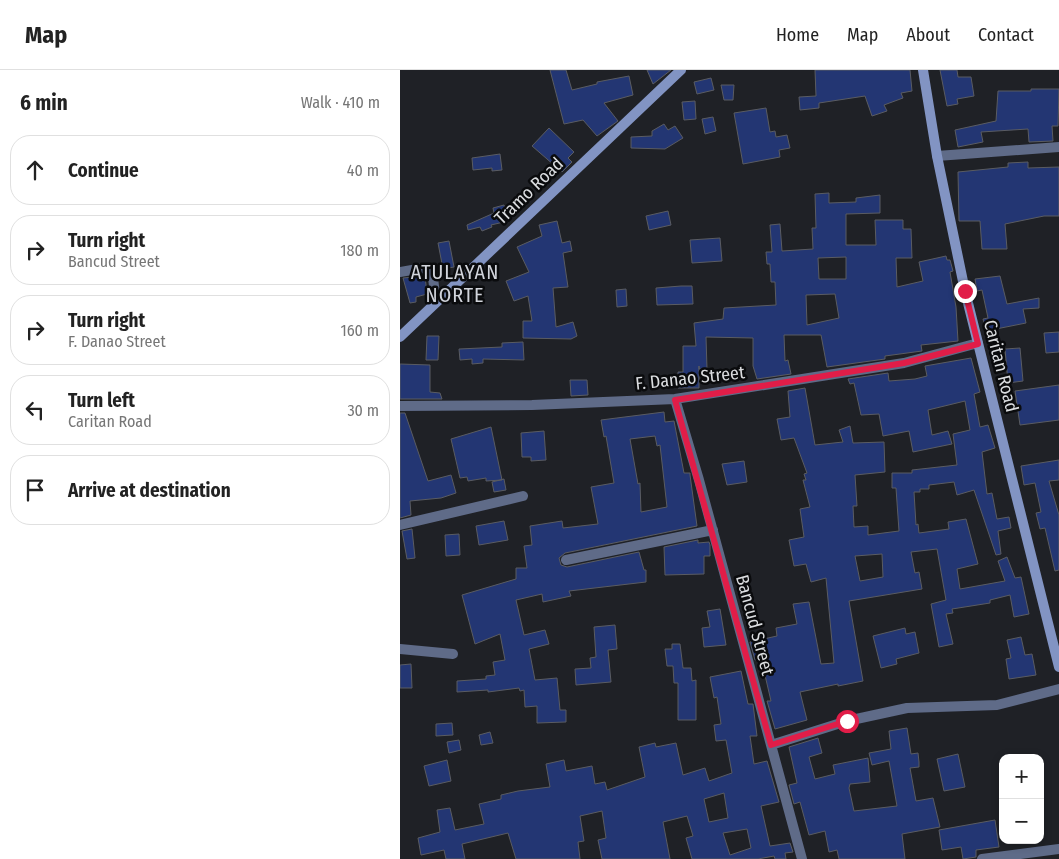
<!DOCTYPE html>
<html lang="en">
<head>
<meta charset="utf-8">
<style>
  :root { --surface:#fff; --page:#f6f6f6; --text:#222; --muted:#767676; --line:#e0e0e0 }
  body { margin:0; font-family:"Fira Sans Condensed",sans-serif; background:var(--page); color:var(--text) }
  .controls { position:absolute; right:15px; bottom:15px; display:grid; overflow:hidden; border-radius:10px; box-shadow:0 2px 8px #0003 }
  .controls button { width:45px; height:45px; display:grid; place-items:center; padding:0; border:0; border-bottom:1px solid var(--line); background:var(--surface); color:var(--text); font:25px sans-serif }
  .stop { position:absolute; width:15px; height:15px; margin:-11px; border:4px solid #e11d48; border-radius:50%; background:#fff }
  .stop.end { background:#e11d48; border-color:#fff; box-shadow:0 1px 5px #0008 }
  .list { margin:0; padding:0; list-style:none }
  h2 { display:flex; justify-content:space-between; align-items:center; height:65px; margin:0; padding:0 20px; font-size:21px }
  h2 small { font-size:16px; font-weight:400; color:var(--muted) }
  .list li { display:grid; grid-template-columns:32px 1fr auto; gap:15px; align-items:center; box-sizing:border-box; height:70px; margin:0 10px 10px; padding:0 10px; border:1px solid var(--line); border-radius:20px }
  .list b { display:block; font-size:19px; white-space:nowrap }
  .list p { margin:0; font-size:16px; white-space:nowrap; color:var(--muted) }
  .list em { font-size:16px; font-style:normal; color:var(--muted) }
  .icon { flex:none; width:28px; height:28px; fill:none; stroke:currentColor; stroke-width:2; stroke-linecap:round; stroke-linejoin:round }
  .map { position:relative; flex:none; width:659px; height:789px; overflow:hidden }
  header { display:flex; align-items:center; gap:30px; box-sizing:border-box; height:70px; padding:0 25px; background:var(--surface); border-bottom:1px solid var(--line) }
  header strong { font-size:24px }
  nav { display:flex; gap:28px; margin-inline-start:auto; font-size:18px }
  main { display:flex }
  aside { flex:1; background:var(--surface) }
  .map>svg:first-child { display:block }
  .building { fill:#233673; stroke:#5a5c62; fill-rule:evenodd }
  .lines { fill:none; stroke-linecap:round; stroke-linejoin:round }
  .street { stroke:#5f6b88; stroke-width:10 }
  .secondary { stroke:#8294c3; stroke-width:10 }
  .route { stroke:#e11d48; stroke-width:6 }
  .labels { text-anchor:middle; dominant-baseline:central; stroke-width:5; stroke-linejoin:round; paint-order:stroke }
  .street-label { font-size:18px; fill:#dbdde0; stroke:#0a0b0d }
  .quarter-label { font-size:20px; letter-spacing:1px; fill:#d1d4db; stroke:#0a0b0d }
</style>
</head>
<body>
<header>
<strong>Map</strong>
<nav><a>Home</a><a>Map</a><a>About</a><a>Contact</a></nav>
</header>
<main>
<aside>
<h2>6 min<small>Walk · 410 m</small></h2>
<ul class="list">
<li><svg class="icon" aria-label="ahead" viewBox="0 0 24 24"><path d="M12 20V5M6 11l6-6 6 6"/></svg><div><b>Continue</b></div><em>40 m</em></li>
<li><svg class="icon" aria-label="right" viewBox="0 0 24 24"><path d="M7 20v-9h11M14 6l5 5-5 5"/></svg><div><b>Turn right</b><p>Bancud Street</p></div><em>180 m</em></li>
<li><svg class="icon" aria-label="right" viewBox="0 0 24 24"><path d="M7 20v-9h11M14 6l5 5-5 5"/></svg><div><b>Turn right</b><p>F. Danao Street</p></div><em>160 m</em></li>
<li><svg class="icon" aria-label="left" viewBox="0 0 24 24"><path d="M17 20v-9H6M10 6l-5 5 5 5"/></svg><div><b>Turn left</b><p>Caritan Road</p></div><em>30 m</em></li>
<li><svg class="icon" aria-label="arrive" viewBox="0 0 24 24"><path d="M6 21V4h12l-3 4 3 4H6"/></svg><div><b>Arrive at destination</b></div></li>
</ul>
</aside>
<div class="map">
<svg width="659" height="789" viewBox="0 0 659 789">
  <rect width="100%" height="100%" fill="#1f2126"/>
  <path class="building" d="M150,0H166L172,20L197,14V12L229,6L233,25L204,33L218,51L197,66L183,50L164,54Z
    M247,0H271L253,14Z
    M415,0H510L512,21L501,23L503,28L484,35L487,41L472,46L465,26L419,33V38L400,40L399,27L416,26Z
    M540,0H557L558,7H571L574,26L557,29L558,34L547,36Z
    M311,8L314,20L297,24L294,12Z
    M321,15H334L333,30H324Z
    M631,19H659L658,56H652L653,71L629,72L628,59L581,62L583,72L558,77L555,60L596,51L598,21H631Z
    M295,31L296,49L284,50L282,32Z
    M366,38L370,62L375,61L376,67L387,65L390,78L379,80L380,87L343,94L334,43Z
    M313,47L316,61L305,64L302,49Z
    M264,54L268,60L275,56L283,68L265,79L231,78V67L252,66V61Z
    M149,58L174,82L168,88L172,92L162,102L132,76Z
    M100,84L102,100L92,101V98L73,100L72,88Z
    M628,92V98L659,97V146H644L605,154L607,179H582L580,151H559L558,102L608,97V93Z
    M429,123V133L456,132V128L480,125V143L446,144V175H476L475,150H503V159H511L512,188H496L497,217L523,211L519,192L546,186L547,190H550L553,201L550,202L556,237L558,271L521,275L522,281L485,286V289L427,297L421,265H384L385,291L388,290L391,304L357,309L353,296V268L306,267L307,299H299V296V318H278V302H283V276H296L294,253L323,249L324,238L376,235L375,212H371L370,194H367L366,182H372L370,155L380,154L382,181L413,179L412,158H416L415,124ZM446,187V209H419L418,188ZM435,224L439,248L407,255L406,225Z
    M104,135L108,151L91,155L92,157L82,161L80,157L68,160L67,155L94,143L93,138Z
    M268,141L271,155L249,160L246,146Z
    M157,151L162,173L170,171L172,181L163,183L168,217L153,218L156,257L173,252L177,266L171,269L123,268V251H132L128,226L114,231L106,211L129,202L117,177L142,166L139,155Z
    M320,168L322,191L292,193L290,170Z
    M49,171L54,197L43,199L38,173Z
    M25,206L27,224L16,227V232L10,233L3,208Z
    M600,206L607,234L639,228V238L623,239L626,253L586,261L583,249L588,248L582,220L577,221L575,209Z
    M281,216H292L293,234L257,235L256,218Z
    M226,219L227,236L217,237L216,220Z
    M659,262V282L646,283L644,263Z
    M27,266H39L38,290H26Z
    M123,272L124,290L83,289V293L72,294V289L60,290L59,279L102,277V273Z
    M620,278L623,311L608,313L605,279Z
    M571,288L580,322L574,324L580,357L588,355L595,378L582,382L587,424L592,423L597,449L609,447L611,458L598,461L601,484L596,485L574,420L557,425L554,412L529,415V419H520V422H514L516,455L518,454L519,463L549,459L548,452L566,449L578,494L557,499L560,519L605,511L598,491L607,487L615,508L621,507L629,544L614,547L610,525L590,530V533L552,539L553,543L546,544L553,574L539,577L531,534L546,530L537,479L511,482L515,503L519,502L522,519L449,531L463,611L438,616V614L400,622L407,650L375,659L367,631H371L361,588L355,590L350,572L377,566L376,558L397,554L393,534L409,532L421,594L434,593L426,508L411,512L406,494L394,496L389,470L404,467L400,439L410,437L403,410H406L404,404L407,403L394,368L381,370L377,349L390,347L388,321L405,318L415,375L443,372L439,360L450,356L453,373L484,372L485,402L455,405L457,436H453L454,457L468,456V465L499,461L496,418H492V403H512V400L557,395L553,364L570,360L565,331L528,340L532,365L548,361L552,374L513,382L509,361L483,366L479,344L461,345L454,313L450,314L448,309L488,303L489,311L515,309L527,306L525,296ZM482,484L483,507L460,511L455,486Z
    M0,294L30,295V322L40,323L42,329H0Z
    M170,310H187L188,325L171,326Z
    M659,315V350L620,355L615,321Z
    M264,342L265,352L274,351L284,403H290V405L297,456L165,483L159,488L161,495L167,497L239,482L244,500H246V512L169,521L171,526L143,532L142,524L116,530L124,565L145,560L149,574L129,579L135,610L157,608L160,640H166V652L137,653V636L125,637L124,620L120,621L119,618L88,622V620L57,622V611L86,609V606L95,605L93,592L105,590L100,564L75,574L62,525L116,509V498H127L124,476L132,475L130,456L162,451L163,458L198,454L191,417L214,413L206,366L204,367L201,350ZM255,366L257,376L260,375L267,437L241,442L240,413L238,414L230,369Z
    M0,343H5L28,411L51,405L56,423L41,428L10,431L11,445L0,448Z
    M91,357L102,410L86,411V408L68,411L67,407L60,408L51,369Z
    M144,361L146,390L131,391V387H122L121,363Z
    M659,390V410L649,411L659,445V500L655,501L645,458L640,459L636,443L641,442L635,413L624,415L621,396Z
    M344,391L347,412L327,415L322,394Z
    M104,409L106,420L94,422L92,412Z
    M104,451L108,470L79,475L76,456Z
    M12,459L15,488L7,489L2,461Z
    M59,464L60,485L46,486L45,465Z
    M298,470V473L309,472L310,475V486H304V504L265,505L264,477Z
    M320,539L326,575L304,577L302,558L310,557L307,541Z
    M215,555L217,579L208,580L211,612L176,615L175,599L191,598L190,588L196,587L194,557Z
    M505,558L506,564L515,562L519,583L496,589L497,594L481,598L473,566Z
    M621,567L625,585L632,584L636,605L609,609L606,589L611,588L607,570Z
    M272,574H280L283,598H291L292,611L296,610V650H278V613H274L273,596H267L265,579H272Z
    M11,594L12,618H0V595Z
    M341,601L348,634H353L357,666H350L354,694L367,691L379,732L361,736L370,776L390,773L393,782L385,783L386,789H375L374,786L358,789H292L286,768L293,766L287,746L263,752L270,789H202L198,770L206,768L202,741L180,746L184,771L178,772L180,789H116L108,763L62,774L65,789H46L44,780L21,785L18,768L40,762L37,740L50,738L55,760L84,754L79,734L101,729V725L118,721L150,717L146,694L164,690L166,701L192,696L195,714L205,712L207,720L245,707L239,677L255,673L256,677L276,673L283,705L305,698L309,711L332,703L326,670L316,671L314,655L321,654L317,627L314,628L310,607ZM324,723L328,748L309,752L304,729ZM347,759L351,778L330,785L323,763Z
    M52,653L53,665L36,666V654Z
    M507,658L511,684L518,683L519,692V697L510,698L516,731L533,728L540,757L502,764L505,789H439L437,780L429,782L425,761L409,765L400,732L394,734L389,715L397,713L389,677L418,668L422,683L409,687L415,709L435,704L433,695L468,688L470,712L450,714L449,718L454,741L497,736L489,691L472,695L469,683L491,679L489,661Z
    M90,662L93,673L81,675L79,665Z
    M59,670L61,680L49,683L47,672Z
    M558,684L565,717L544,721L537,689Z
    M47,690L51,711L29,716L24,696Z
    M595,750L599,777L576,780V787L563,789L561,777L542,780L539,760Z"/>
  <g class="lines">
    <path class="street" d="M537,86L659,77
      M0,202L23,198L32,200L36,232
      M275,329L299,410L402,789
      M0,336L132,335L275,329L504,293L578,273
      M0,455L123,426
      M166,490L313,460
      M0,579L53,584
      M371,675L447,651L507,638L597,635L659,619
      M582,789L659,779"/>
    <path class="secondary" d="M523,0L537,86L565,221L659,597
      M0,267L281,0"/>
  </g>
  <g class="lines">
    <path class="route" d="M447,651L371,675L275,330L504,293L578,274L565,221"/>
  </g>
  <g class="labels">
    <g class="street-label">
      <text transform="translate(129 121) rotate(-44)">Tramo Road</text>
      <text transform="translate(601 296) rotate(76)">Caritan Road</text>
      <text transform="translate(290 308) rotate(-6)">F. Danao Street</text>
      <text transform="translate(355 555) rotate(75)">Bancud Street</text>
    </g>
    <g class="quarter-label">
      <text x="55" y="202">ATULAYAN<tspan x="55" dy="23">NORTE</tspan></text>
    </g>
  </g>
</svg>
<div class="controls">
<button>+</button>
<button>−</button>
</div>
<div class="stop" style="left:447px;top:651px"></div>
<div class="stop end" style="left:565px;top:221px"></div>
</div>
</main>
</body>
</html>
